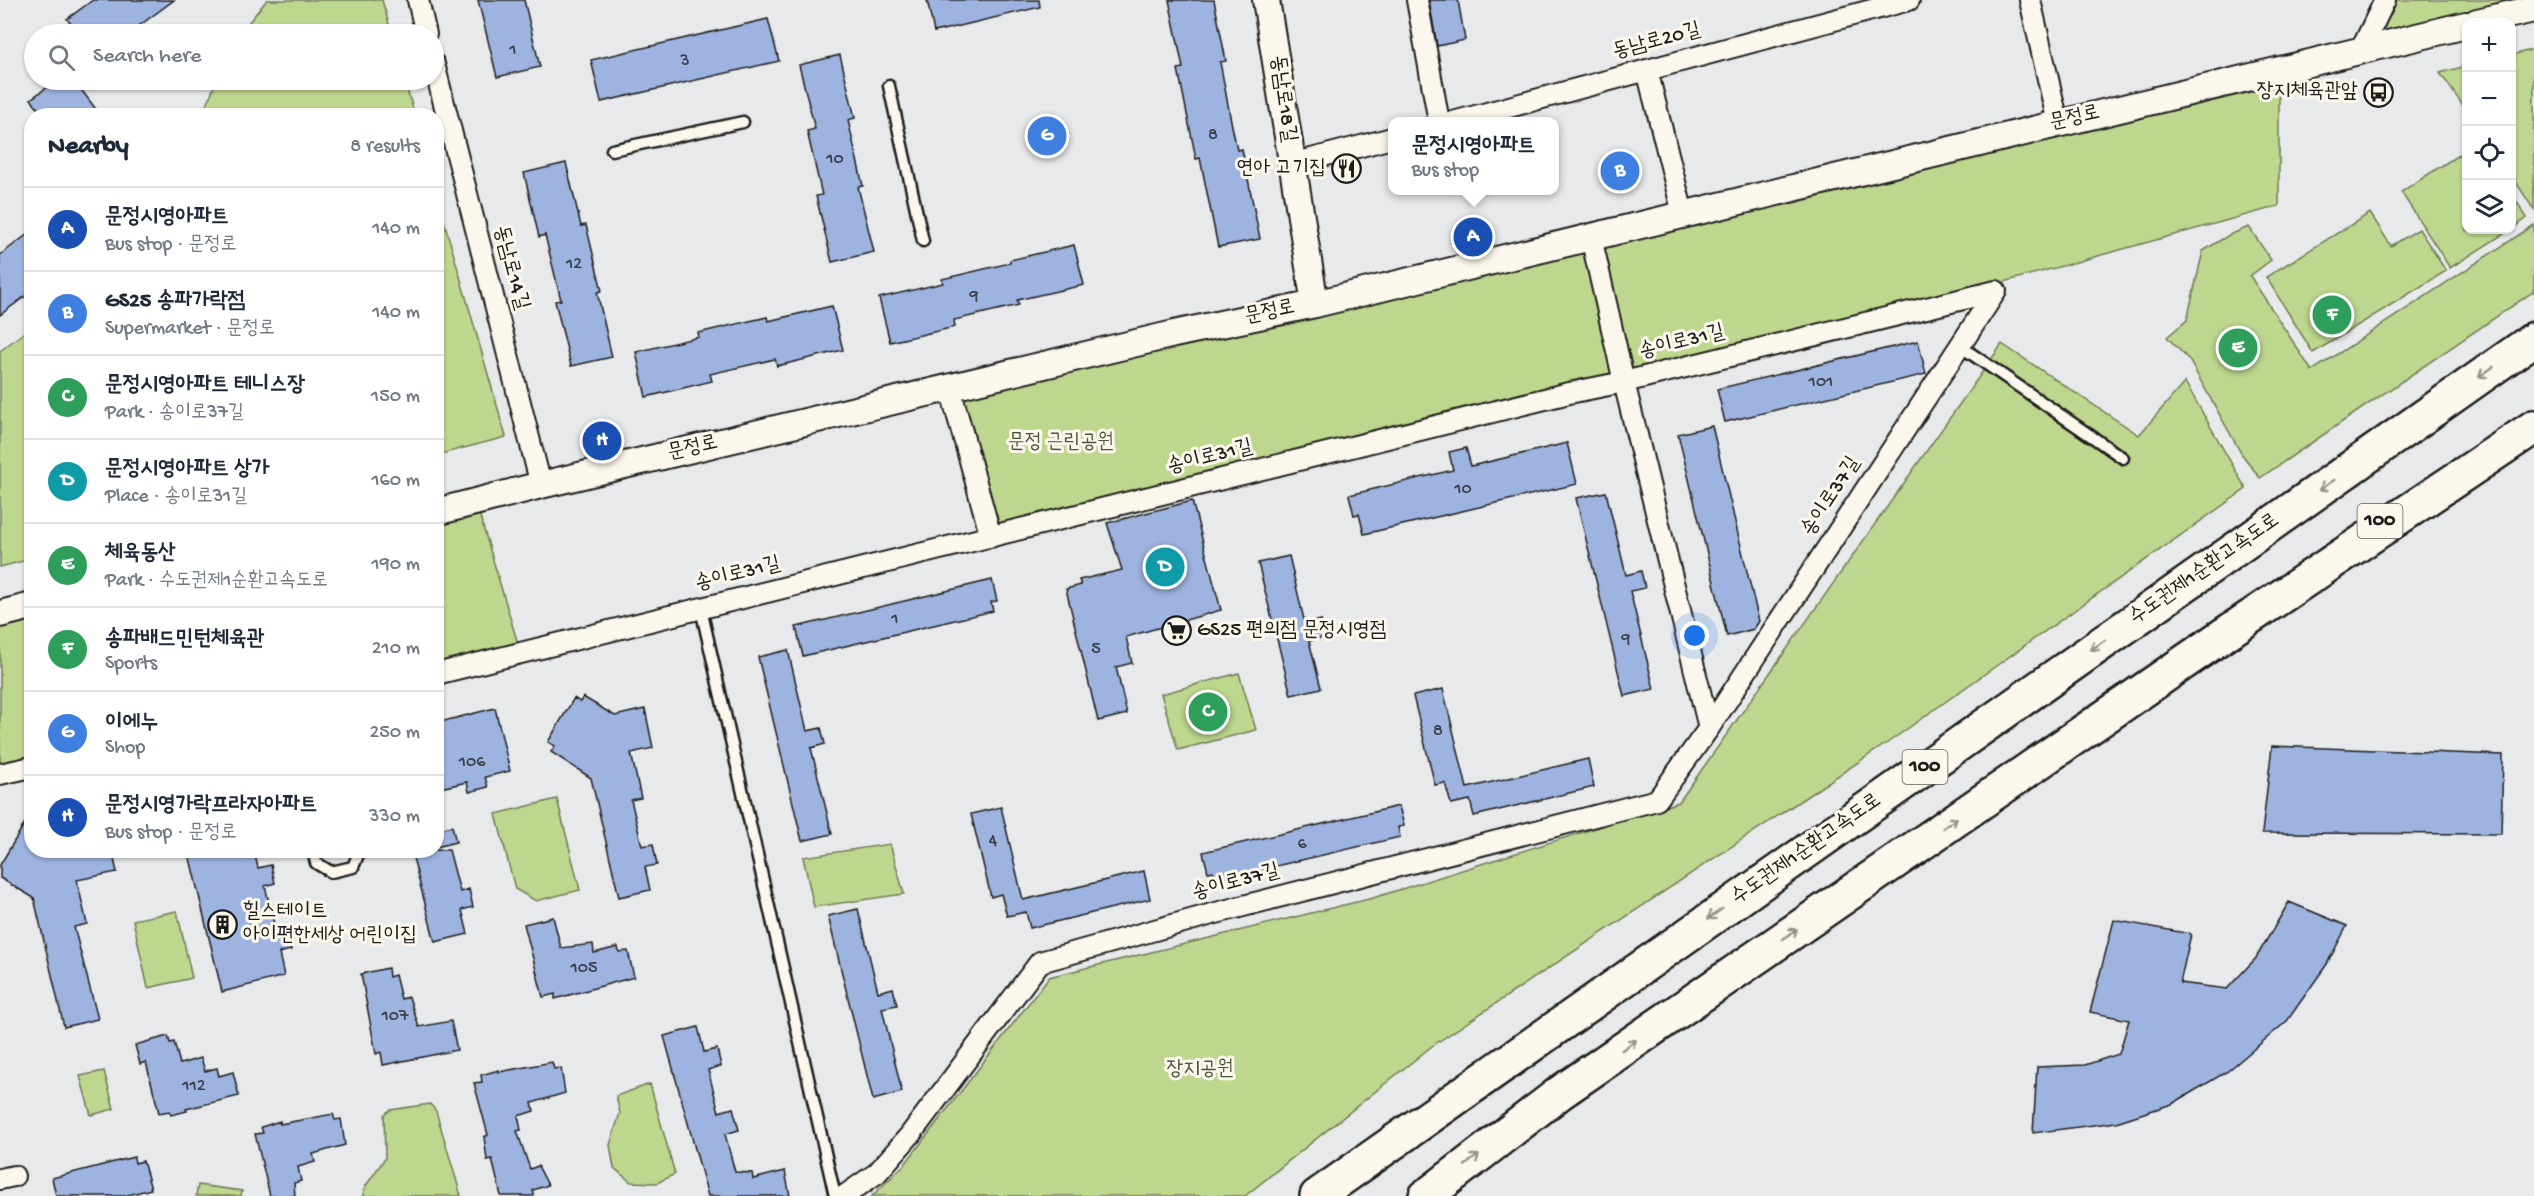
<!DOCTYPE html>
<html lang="en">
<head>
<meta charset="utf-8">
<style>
  :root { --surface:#fff; --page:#f6f6f7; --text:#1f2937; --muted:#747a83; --line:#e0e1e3; --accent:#1c1c1c }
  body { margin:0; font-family:"Gochi Hand","Poor Story",sans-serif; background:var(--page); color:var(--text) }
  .controls { position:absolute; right:18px; top:18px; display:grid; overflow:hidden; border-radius:12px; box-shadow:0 2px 4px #0004 }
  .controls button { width:54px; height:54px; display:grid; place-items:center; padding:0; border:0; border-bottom:2px solid var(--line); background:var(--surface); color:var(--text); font:30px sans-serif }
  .you { position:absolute; left:1695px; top:636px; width:21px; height:21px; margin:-15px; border:4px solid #fff; border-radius:50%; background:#1a73e8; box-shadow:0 0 0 9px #1a73e833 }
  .badge { display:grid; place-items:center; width:39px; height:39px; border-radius:50%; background:var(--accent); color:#fff; font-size:20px; font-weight:700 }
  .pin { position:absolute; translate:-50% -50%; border:3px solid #fff; box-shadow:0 2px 6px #0006 }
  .popup { position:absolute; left:1388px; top:117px; width:171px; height:78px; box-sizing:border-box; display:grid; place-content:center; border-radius:12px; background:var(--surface); filter:drop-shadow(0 2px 4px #0005); font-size:20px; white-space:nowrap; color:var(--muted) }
  .popup b { font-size:22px; color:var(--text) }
  .popup::after { content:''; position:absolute; left:50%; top:100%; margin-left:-12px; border:12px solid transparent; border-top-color:var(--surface) }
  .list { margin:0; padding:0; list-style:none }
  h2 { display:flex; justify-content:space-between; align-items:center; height:78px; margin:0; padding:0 24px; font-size:26px }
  h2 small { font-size:20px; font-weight:400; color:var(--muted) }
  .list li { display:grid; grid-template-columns:39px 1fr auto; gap:18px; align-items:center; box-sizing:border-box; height:84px; padding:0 24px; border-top:2px solid var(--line) }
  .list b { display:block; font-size:22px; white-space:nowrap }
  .list p { margin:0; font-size:20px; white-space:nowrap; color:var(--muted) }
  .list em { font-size:20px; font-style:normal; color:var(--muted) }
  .icon { flex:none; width:33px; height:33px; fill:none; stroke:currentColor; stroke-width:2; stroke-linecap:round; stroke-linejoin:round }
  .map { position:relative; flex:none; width:2534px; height:1196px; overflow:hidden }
  .search { position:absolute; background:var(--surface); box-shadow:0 2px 4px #0004; left:24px; top:24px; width:420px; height:66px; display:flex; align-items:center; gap:15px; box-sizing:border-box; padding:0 21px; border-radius:33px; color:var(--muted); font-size:22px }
  .panel { position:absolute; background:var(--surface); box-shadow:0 2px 4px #0004; left:24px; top:108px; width:420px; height:750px; border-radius:24px }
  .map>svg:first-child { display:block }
  .green { fill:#bed78e; stroke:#6d7a55; stroke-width:1.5 }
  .building { fill:#9db3e0; stroke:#1c1c1c; stroke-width:1.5 }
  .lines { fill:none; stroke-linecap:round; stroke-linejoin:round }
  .service-casing { stroke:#1c1c1c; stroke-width:15 }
  .minor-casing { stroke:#1c1c1c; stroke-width:24 }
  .tertiary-casing { stroke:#1c1c1c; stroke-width:30 }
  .motorway-casing { stroke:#1c1c1c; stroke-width:38 }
  .service { stroke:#fbf7ec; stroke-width:10 }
  .minor { stroke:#fbf7ec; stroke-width:20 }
  .tertiary { stroke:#fbf7ec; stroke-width:26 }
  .motorway { stroke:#fbf7ec; stroke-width:33 }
  .oneway { stroke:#97948e }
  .labels { text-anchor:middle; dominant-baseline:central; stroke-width:6; stroke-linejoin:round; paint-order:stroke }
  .number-label { font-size:18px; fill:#3c424d }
  .shield { fill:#fbf7ec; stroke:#5f5e5a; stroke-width:1.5 }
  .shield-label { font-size:20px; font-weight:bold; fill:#1c1c1c }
  .street-label { font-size:21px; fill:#1c1c1c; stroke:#fbf7ec }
  .poi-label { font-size:21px; fill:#1c1c1c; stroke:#fbf7ec; text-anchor:end }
  .park-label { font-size:21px; fill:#4d543e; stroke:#fbf7ec }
</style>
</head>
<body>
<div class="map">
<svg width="2534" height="1196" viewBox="0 0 2534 1196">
  <rect width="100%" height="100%" fill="#e8e9ea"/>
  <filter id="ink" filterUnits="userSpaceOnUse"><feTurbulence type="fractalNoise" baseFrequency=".0167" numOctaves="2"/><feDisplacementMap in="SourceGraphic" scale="12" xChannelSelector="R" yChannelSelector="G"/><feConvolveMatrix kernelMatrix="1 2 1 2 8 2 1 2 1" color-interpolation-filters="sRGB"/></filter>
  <g filter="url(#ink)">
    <path class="green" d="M267,0H382L392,34H239Z
      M2385,0H2534L2361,50Z
      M2534,49V210L2512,176V55Z
      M2466,66V110L2440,73Z
      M217,80H404L415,115H202Z
      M2279,80V206L1993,285L996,530L959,397Z
      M2466,150V230H2510L2450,268L2401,192Z
      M436,193L506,437L437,455H436Z
      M2512,194L2527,218L2512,229Z
      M2370,213L2391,246L2419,229L2446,271L2313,353L2266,277Z
      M2534,225V291L2260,478L2241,453L2189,360L2167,337L2187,320L2203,251L2229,235L2249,227L2271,260L2250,276L2312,371Z
      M31,327V559L0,567V351Z
      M2002,344L2139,435L2185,382L2246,489L1890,741L1432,1046L1245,1196H872L905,1164L1049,977L1373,898L1679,802Z
      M476,503L521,654L437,674L436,512Z
      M31,606V767L0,774V614Z
      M1239,673L1256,730L1178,750L1161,694Z
      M557,799L580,890L536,901L515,889L496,814Z
      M890,844L904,894L814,907L803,857Z
      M177,911L192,978L148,988L133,920Z
      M104,1071L114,1109L91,1115L80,1076Z
      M650,1084L675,1174L657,1183L631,1182L614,1168L610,1145L620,1113L616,1096Z
      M430,1104L436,1111L461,1196H363L365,1187L385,1158L384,1115L390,1110Z
      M198,1185L242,1191L241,1196H196Z"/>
    <path class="building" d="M93,0H174L128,34H79L67,19Z
      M478,0H524L540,67L497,77Z
      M927,0H1039L1040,7L934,32Z
      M1169,0H1214L1226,61L1220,62L1231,121L1237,150L1242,149L1260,239L1218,247L1200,158L1196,159L1178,69L1183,68Z
      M1429,0H1458L1465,40L1437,46Z
      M768,19L779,61L601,102L591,60Z
      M840,55L855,118L848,120L863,186L858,187L874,252L832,262L816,196L822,195L807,131L815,129L799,65Z
      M57,80H74L101,116H43L31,99Z
      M566,163L581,226L586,225L602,291L597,292L612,357L571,366L555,301L561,300L545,235L539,237L524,173Z
      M32,231V291L0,315V255Z
      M1074,245L1084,285L1017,300L1019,305L954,320L955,327L890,342L879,298L943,283L942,279L1010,263V260Z
      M832,306L843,350L777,366L775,359L710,374L712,381L646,397L636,352L699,337L698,333L767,317L768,321Z
      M1918,341L1926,374L1725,422L1717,389Z
      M1712,426L1759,621L1754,629L1727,636L1678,434Z
      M1567,443L1577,484L1364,534L1359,514L1354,515L1349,495L1453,470L1449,452L1466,448L1471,466Z
      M1606,492L1626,575L1641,571L1645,588L1630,591L1654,689L1624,696L1576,498Z
      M1192,501L1221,610L1126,637L1132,663L1116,667L1127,714L1098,721L1066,589L1081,585L1079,580L1122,570L1107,523Z
      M1289,556L1305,624L1321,620L1325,637L1309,641L1321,688L1291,695L1258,563Z
      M992,580L997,601L991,602L993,611L803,656L796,627Z
      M788,650L807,731L821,728L825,744L811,748L832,834L802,841L758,657Z
      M1443,689L1467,788L1588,759L1594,787L1474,816L1470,800L1451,804L1445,783L1435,785L1413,696Z
      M583,697L615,716L645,709L653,748L631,753L641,798L631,800L642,846L653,844L657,865L645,867L650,890L619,897L591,778L551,752L555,746L548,742L574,698L580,702Z
      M495,708L510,771L485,777L488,787L469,792L467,782L436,789V723Z
      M2272,746L2503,755L2501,834L2262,833Z
      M1399,806L1404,826L1398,827L1400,837L1216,880L1213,871L1208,872L1203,852Z
      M1001,807L1023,900L1144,871L1150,899L1030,928L1026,912L1007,916L1001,894L991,897L971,814Z
      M32,811V850H112L117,872L77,880L87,924L74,927L98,1019L64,1027L34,898L0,878V865Z
      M452,826L456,842L436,847V830Z
      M188,850H254L258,868L271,865L275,883L265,886L276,932L287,929L291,950L279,953L284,976L222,992Z
      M411,850H449L460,892L469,889L473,907L462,910L468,934L435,942Z
      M2289,902L2347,926L2327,964L2287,1021L2228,1071L2172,1104L2116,1122L2033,1133L2037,1067L2085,1065L2119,1054L2129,1020L2090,1012L2114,920L2191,934L2180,983L2227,989L2256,958Z
      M858,909L878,992L893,988L897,1005L882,1008L902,1092L873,1100L828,916Z
      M553,917L561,948L593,944L594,953L618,947L619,952L628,951L634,977L555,999V994L543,997L524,924Z
      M388,968L389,977L395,975L401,999L409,997L419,1027L451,1021L457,1050L383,1065L381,1052L376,1054L361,974Z
      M698,1027L704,1052L717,1049L721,1066L708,1070L719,1112L733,1108L739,1130L725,1134L735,1172L752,1173L753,1179L785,1171L790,1196H708L664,1036Z
      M168,1036L170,1043L174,1042L180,1064L201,1058L205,1071L217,1068L219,1076L233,1072L239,1096L186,1109L187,1111L171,1115L169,1111L159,1113L146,1062L140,1064L135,1045Z
      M552,1062L554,1069L561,1068L565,1093L532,1103L534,1111L518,1116L521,1130L517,1131L530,1169L538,1166L548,1185L533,1190L534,1196H501L492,1159L487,1160L484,1137L488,1135L474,1083L482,1082L481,1075L499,1070V1072Z
      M333,1114L335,1120L341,1119L345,1145L313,1154L315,1162L298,1167L301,1181L294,1183L295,1196H270L255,1134L263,1133L261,1127L280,1121V1124Z
      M134,1157L135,1163L143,1161L151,1189L124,1196H56L52,1178Z"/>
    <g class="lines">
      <defs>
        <path id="service" d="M889,86L923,241
          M612,150L743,122
          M1960,346L2123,458
          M701,609L835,1196
          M313,850L316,863L331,872L353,867L360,850"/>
        <path id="minor" d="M418,0L426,34
          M1417,0L1439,122
          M2030,0L2058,123
          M2361,50L2385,0
          M434,64L541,485
          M1647,70L1683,214
          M1453,122L1909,0
          M1292,164L1392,138
          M1591,237L1624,382L1709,728
          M950,388L991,537
          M436,674L1569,393L1624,382L1996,291
          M0,774L32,767
          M0,1179L14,1176
          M844,1196L877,1173L910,1135L1040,962L1212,914L1657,800L1709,728L1996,291"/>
        <path id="tertiary" d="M1266,0L1315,304
          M2477,22L2534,9
          M436,512L541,485L1174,334L1315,304L2466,25
          M0,614L32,606"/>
        <path id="motorway" d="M1317,1196L2534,339
          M1426,1196L1561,1092L2225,634L2534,427"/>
      </defs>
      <use href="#service" class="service-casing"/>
      <use href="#minor" class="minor-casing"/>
      <use href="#tertiary" class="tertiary-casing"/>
      <use href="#motorway" class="motorway-casing"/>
      <use href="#service" class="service"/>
      <use href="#minor" class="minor"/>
      <use href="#tertiary" class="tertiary"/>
      <use href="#motorway" class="motorway"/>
    </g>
    <defs><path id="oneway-shaft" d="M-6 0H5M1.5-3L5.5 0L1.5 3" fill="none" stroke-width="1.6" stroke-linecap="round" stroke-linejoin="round" transform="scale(1.5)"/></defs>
    <g class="oneway">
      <use href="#oneway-shaft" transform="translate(2486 372) rotate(145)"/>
      <use href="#oneway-shaft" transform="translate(2327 485) rotate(145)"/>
      <use href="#oneway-shaft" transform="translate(2098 645) rotate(145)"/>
      <use href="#oneway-shaft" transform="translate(1950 823) rotate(-35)"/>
      <use href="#oneway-shaft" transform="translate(1715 914) rotate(145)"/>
      <use href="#oneway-shaft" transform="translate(1790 934) rotate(-35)"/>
      <use href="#oneway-shaft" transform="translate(1629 1045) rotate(-35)"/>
      <use href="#oneway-shaft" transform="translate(1472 1160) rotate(-38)"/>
    </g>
  </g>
  <defs>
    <symbol id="bus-ring" viewBox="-11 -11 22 22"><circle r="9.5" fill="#fbf7ec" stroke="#1c1c1c" stroke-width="1.5"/><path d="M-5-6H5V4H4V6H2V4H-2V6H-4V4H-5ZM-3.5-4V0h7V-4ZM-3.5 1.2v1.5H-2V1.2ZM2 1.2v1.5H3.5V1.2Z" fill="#1c1c1c"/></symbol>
    <symbol id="restaurant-ring" viewBox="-11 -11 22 22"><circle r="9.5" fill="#fbf7ec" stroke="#1c1c1c" stroke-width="1.5"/><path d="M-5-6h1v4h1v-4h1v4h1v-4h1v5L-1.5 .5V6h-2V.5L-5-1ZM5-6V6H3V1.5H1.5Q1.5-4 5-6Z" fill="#1c1c1c"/></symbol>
    <symbol id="supermarket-ring" viewBox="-11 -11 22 22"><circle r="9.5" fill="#fbf7ec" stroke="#1c1c1c" stroke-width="1.5"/><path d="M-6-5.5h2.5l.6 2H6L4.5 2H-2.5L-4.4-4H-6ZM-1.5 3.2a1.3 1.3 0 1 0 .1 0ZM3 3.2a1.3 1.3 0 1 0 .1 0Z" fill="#1c1c1c"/></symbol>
    <symbol id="building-ring" viewBox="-11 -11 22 22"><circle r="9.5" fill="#fbf7ec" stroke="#1c1c1c" stroke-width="1.5"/><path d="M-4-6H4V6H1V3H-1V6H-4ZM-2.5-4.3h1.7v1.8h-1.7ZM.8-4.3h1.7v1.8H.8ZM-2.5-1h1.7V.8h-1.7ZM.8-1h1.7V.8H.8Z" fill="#1c1c1c"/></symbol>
  </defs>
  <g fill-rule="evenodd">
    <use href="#bus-ring" x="2362" y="76" width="33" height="33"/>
    <use href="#restaurant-ring" x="1330" y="152" width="33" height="33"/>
    <use href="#supermarket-ring" x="1160" y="614" width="33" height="33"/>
    <use href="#building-ring" x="206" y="908" width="33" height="33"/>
  </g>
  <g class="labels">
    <g class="number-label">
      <text x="513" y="50">1</text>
      <text x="685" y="61">3</text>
      <text x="1213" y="135">8</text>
      <text x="835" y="159">10</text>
      <text x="574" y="264">12</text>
      <text x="974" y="296">9</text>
      <text x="1821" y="382">101</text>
      <text x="1463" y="489">10</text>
      <text x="895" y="619">1</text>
      <text x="1626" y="639">9</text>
      <text x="1096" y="649">5</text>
      <text x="1438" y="731">8</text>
      <text x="472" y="762">106</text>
      <text x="993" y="841">4</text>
      <text x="1302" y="844">6</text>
      <text x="584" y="968">105</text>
      <text x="395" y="1016">107</text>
      <text x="194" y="1086">112</text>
    </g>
    <g class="shield">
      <rect x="2357.5" y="504" width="45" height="34" rx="4.5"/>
      <rect x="1902.5" y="750" width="45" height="34" rx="4.5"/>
    </g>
    <g class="shield-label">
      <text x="2380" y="521">100</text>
      <text x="1925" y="767">100</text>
    </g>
    <g class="street-label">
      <text transform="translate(1657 42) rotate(-15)">동남로20길</text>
      <text transform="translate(1282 99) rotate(82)">동남로18길</text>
      <text transform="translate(2075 119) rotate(-13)">문정로</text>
      <text transform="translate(510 268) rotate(75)">동남로14길</text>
      <text transform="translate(1270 313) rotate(-12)">문정로</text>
      <text transform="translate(1682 343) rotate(-14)">송이로31길</text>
      <text transform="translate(693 449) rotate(-13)">문정로</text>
      <text transform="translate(1210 458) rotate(-14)">송이로31길</text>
      <text transform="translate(1832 497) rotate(-57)">송이로37길</text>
      <text transform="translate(2205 570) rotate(-35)">수도권제1순환고속도로</text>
      <text transform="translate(738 575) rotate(-14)">송이로31길</text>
      <text transform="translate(1807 850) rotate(-35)">수도권제1순환고속도로</text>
      <text transform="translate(1236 883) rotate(-15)">송이로37길</text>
    </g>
    <g class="poi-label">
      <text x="2358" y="92">장지체육관앞</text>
      <text x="1326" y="169">연아 고기집</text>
      <text x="1197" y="631" text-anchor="start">GS25 편의점 문정시영점</text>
      <text x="243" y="912" text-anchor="start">힐스테이트<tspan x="243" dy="24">아이편한세상 어린이집</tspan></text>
    </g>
    <g class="park-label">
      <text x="1061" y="443">문정 근린공원</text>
      <text x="1200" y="1070">장지공원</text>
    </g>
  </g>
</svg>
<div class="controls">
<button>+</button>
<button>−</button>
<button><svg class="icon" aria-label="locate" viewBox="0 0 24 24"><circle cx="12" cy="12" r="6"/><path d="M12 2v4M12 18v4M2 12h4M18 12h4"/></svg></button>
<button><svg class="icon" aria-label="layers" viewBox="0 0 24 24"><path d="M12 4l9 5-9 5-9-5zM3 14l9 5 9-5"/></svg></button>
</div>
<div class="you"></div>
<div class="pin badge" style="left:1473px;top:237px;background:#1a4fb4">A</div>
<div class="popup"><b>문정시영아파트</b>Bus stop</div>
<div class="pin badge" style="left:1620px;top:171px;background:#3f7fe0">B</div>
<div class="pin badge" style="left:1208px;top:712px;background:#2e9e5b">C</div>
<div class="pin badge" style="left:1165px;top:567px;background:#0f9aa8">D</div>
<div class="pin badge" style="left:2238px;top:348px;background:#2e9e5b">E</div>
<div class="pin badge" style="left:2332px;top:315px;background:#2e9e5b">F</div>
<div class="pin badge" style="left:1047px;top:136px;background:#3f7fe0">G</div>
<div class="pin badge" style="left:602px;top:441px;background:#1a4fb4">H</div>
<div class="search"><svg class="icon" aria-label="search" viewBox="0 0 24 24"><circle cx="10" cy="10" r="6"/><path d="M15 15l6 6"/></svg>Search here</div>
<section class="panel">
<h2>Nearby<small>8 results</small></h2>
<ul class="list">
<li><span class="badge" style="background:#1a4fb4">A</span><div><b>문정시영아파트</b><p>Bus stop · 문정로</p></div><em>140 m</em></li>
<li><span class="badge" style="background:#3f7fe0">B</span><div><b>GS25 송파가락점</b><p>Supermarket · 문정로</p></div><em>140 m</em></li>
<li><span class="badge" style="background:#2e9e5b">C</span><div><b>문정시영아파트 테니스장</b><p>Park · 송이로37길</p></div><em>150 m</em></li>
<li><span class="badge" style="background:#0f9aa8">D</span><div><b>문정시영아파트 상가</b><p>Place · 송이로31길</p></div><em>160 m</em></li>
<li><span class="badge" style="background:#2e9e5b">E</span><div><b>체육동산</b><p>Park · 수도권제1순환고속도로</p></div><em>190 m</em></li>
<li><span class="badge" style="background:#2e9e5b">F</span><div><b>송파배드민턴체육관</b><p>Sports</p></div><em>210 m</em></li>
<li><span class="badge" style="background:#3f7fe0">G</span><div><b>이에누</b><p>Shop</p></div><em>250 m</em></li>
<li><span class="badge" style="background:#1a4fb4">H</span><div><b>문정시영가락프라자아파트</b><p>Bus stop · 문정로</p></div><em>330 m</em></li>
</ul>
</section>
</div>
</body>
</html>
